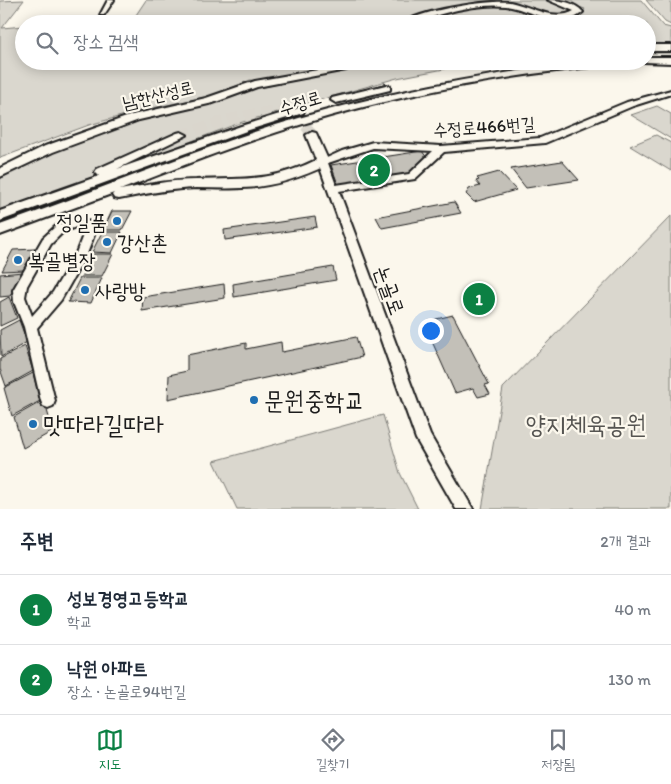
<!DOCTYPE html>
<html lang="ko">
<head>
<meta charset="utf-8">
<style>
  :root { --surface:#fff; --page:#f2f2f3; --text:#1f2937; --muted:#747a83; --line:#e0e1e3; --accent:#0b8043 }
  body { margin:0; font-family:Itim,"Poor Story",sans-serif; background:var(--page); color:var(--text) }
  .you { position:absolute; left:430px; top:330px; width:18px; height:18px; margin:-12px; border:4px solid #fff; border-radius:50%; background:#1a73e8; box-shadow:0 0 0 8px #1a73e833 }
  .badge { display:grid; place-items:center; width:32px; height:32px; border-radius:50%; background:var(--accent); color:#fff; font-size:16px; font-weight:700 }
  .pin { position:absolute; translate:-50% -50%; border:2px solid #fff; box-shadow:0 1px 5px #0006 }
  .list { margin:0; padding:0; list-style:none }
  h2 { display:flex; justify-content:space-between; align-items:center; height:65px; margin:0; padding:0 20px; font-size:21px }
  h2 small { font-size:16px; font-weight:400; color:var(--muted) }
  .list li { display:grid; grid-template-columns:32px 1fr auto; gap:15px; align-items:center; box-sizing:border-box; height:70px; padding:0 20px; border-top:1px solid var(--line) }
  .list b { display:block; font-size:19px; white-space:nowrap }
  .list p { margin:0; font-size:16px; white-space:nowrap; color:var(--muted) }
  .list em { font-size:16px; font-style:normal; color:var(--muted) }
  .icon { flex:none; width:28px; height:28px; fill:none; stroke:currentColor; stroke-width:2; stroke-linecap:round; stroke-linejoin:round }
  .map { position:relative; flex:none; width:671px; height:509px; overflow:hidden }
  .search { position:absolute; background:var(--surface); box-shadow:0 2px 12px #0003; left:15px; right:15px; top:15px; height:55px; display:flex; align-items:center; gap:12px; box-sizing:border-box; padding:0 18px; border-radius:28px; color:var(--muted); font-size:19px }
  .sheet { height:205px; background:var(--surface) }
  nav { display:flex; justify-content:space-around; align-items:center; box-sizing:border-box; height:70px; border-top:1px solid var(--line); background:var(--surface); font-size:14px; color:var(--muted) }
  nav a { display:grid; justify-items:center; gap:2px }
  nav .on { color:var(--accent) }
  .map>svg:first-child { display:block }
  .green { fill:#dad7ce; stroke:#7b7a75 }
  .building { fill:#c3c0b8; stroke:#1c1c1c }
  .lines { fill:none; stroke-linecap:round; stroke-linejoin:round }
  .major-tunnel { stroke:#dad6cd; stroke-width:11; stroke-dasharray:11 5.5; stroke-linecap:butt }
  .minor-casing { stroke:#1c1c1c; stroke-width:4 }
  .major-casing { stroke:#1c1c1c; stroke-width:4 }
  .minor { fill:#fbf7ec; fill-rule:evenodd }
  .major { fill:#fbf7ec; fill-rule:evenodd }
  .poi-dot { fill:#1f6fb2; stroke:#fbf7ec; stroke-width:2 }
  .labels { text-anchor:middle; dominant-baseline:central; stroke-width:4.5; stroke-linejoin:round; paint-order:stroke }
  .far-street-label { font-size:18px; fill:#1c1c1c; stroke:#fbf7ec }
  .poi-label { font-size:21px; fill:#1c1c1c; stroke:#fbf7ec; text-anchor:start }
  .street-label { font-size:21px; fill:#1c1c1c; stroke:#fbf7ec }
  .near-poi-label { font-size:25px; fill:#1c1c1c; stroke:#fbf7ec; text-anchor:start }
  .near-park-label { font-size:25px; fill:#555451; stroke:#fbf7ec }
</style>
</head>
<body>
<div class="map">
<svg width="671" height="509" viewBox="0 0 671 509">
  <rect width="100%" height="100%" fill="#fbf7ec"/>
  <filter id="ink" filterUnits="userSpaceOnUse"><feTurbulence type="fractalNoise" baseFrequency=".02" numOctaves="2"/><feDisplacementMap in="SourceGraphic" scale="10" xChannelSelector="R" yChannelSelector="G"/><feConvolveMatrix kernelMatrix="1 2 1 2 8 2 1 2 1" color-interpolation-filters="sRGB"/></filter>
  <g filter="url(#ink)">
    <path class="green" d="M24,0L2,28L24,26V61H350L303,73L258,81L250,80L215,95L143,110L89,125L0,158V1Z
      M146,0H545L576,10L573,14L559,15L493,0L433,10L395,24H120L132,21Z
      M558,0H641L663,26L671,28V53H647V24H412C437,15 475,1 502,5C527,8 553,23 578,18L585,9Z
      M646,0H671V25L665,22Z
      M364,61H486L397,78L239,123L45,197L0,211V179L29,162L75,143L146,116L220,101L255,86L264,87L352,69Z
      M657,106L671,114V139L631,115Z
      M656,135L671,143V171L630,146Z
      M671,216V509H482L503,388Z
      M383,415L400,473L418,509H237L214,461Z"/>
    <path class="building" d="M422,151L427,158L411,174L339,187L331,165Z
      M562,161L579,180L526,188L511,169Z
      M499,172L516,190L474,202L466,194L469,189L480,186L476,181L479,180L477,178Z
      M454,202L461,213L382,228L376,217Z
      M112,211H132L122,230H103Z
      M315,217L317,227L225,240L224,230Z
      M102,232H122L112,253L92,252Z
      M35,249L24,270L2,271L13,250Z
      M92,254H113L102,276H82Z
      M333,267L336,280L234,297L233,284Z
      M23,272L10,296L0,297V274Z
      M80,278H102L91,303L68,302Z
      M224,284L225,298L142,311L143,297Z
      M9,297L17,318L0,326V302Z
      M453,315L489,384L485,385L490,394L478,397L473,388L455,393L426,328L431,327L428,321Z
      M19,320L27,342L1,357L0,330Z
      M356,337L362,357L168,399L169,375L187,371V355L246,343V349L281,342L282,352Z
      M25,346L33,371L6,386L0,369V359Z
      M33,373L40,401L12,416L4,388Z
      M44,400L53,431L23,448L14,417Z"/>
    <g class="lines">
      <path class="major-tunnel" d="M181,135C207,127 268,103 294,116C302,120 307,127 312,135"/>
      <defs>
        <path id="minor" d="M108,0H114L104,15H100Z
          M671,90V94L633,106L545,143L444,152L415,179L339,191L430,435L473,509H456L416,439L318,162L342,151L373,142L441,146L540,138L627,102ZM373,148L433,151L409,174L336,185L328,163Z
          M76,219L91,222L96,230L87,254L61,300L37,328L55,401L53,406L48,408L43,406L41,401L24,327L14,302L13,290L43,238L56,226ZM76,227L84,228L85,230L76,253L53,292L32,316L25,297L27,286L51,244L63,232Z"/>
        <path id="major" d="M548,0C561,0 574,2 583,12C561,32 530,9 506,6C486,4 465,8 445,13C430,17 417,24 401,24C420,10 487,0 510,2C530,6 554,22 574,11Z
          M647,45H671V51H647Z
          M647,57H671V63L644,62L647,61Z
          M350,61H363L346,70L257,87L213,103L139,120L53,152L0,177V168L45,146L132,115L206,98L255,81L340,66Z
          M592,61H628L623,64C516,73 409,92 306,123C243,142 182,166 120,190C145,185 171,180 196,180C245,178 271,182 316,160L306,135L312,132L316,133L329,162L327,165C300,178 273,187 242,188C227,189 211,188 196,188C170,189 144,194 119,199L114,198L112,195L114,193L0,235V225C100,190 197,148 299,118C395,90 493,73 592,61Z
          M386,85L390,86V90L336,103L331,100L332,98Z
          M299,108L303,109L304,111L303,113L249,130L0,221V211L99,176L95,172L97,169L177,133L181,132L187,135L117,169L241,126Z"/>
      </defs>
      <use href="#minor" class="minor-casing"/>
      <use href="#major" class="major-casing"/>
      <use href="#minor" class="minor"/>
      <use href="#major" class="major"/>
    </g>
  </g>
  <g class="poi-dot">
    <circle cx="117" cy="221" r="5"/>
    <circle cx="107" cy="242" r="5"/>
    <circle cx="18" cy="260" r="5"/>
    <circle cx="85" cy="290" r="5"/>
    <circle cx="254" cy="400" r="5"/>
    <circle cx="33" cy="424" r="5"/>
  </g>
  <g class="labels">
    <g class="far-street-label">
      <text transform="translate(158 95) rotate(-13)">남한산성로</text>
      <text transform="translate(300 103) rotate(-17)">수정로</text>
      <text transform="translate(484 127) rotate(-4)">수정로466번길</text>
    </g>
    <g class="poi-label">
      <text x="107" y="221" text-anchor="end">정일품</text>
      <text x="117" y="242">강산촌</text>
      <text x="28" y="260">복골별장</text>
      <text x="95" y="290">사랑방</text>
    </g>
    <g class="street-label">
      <text transform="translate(390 290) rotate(70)">논골로</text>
    </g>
    <g class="near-poi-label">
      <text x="264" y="400">문원중학교</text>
      <text x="43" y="424">맛따라길따라</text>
    </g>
    <g class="near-park-label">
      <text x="586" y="424">양지체육공원</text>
    </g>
  </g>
</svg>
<div class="you"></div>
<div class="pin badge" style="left:479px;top:299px">1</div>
<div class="pin badge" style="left:374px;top:170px">2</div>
<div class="search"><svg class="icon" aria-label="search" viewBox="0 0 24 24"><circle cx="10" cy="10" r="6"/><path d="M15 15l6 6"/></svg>장소 검색</div>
</div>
<section class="sheet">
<h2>주변<small>2개 결과</small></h2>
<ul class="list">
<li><span class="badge">1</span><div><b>성보경영고등학교</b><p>학교</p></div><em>40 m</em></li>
<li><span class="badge">2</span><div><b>낙원 아파트</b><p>장소 · 논골로94번길</p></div><em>130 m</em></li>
</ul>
</section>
<nav>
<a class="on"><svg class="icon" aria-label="map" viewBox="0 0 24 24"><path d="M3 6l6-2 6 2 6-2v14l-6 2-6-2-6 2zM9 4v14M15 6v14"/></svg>지도</a>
<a><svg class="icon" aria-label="directions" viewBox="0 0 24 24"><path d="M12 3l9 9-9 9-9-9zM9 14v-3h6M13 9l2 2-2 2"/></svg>길찾기</a>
<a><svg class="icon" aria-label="saved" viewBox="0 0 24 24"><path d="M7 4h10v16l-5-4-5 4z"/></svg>저장됨</a>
</nav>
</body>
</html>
